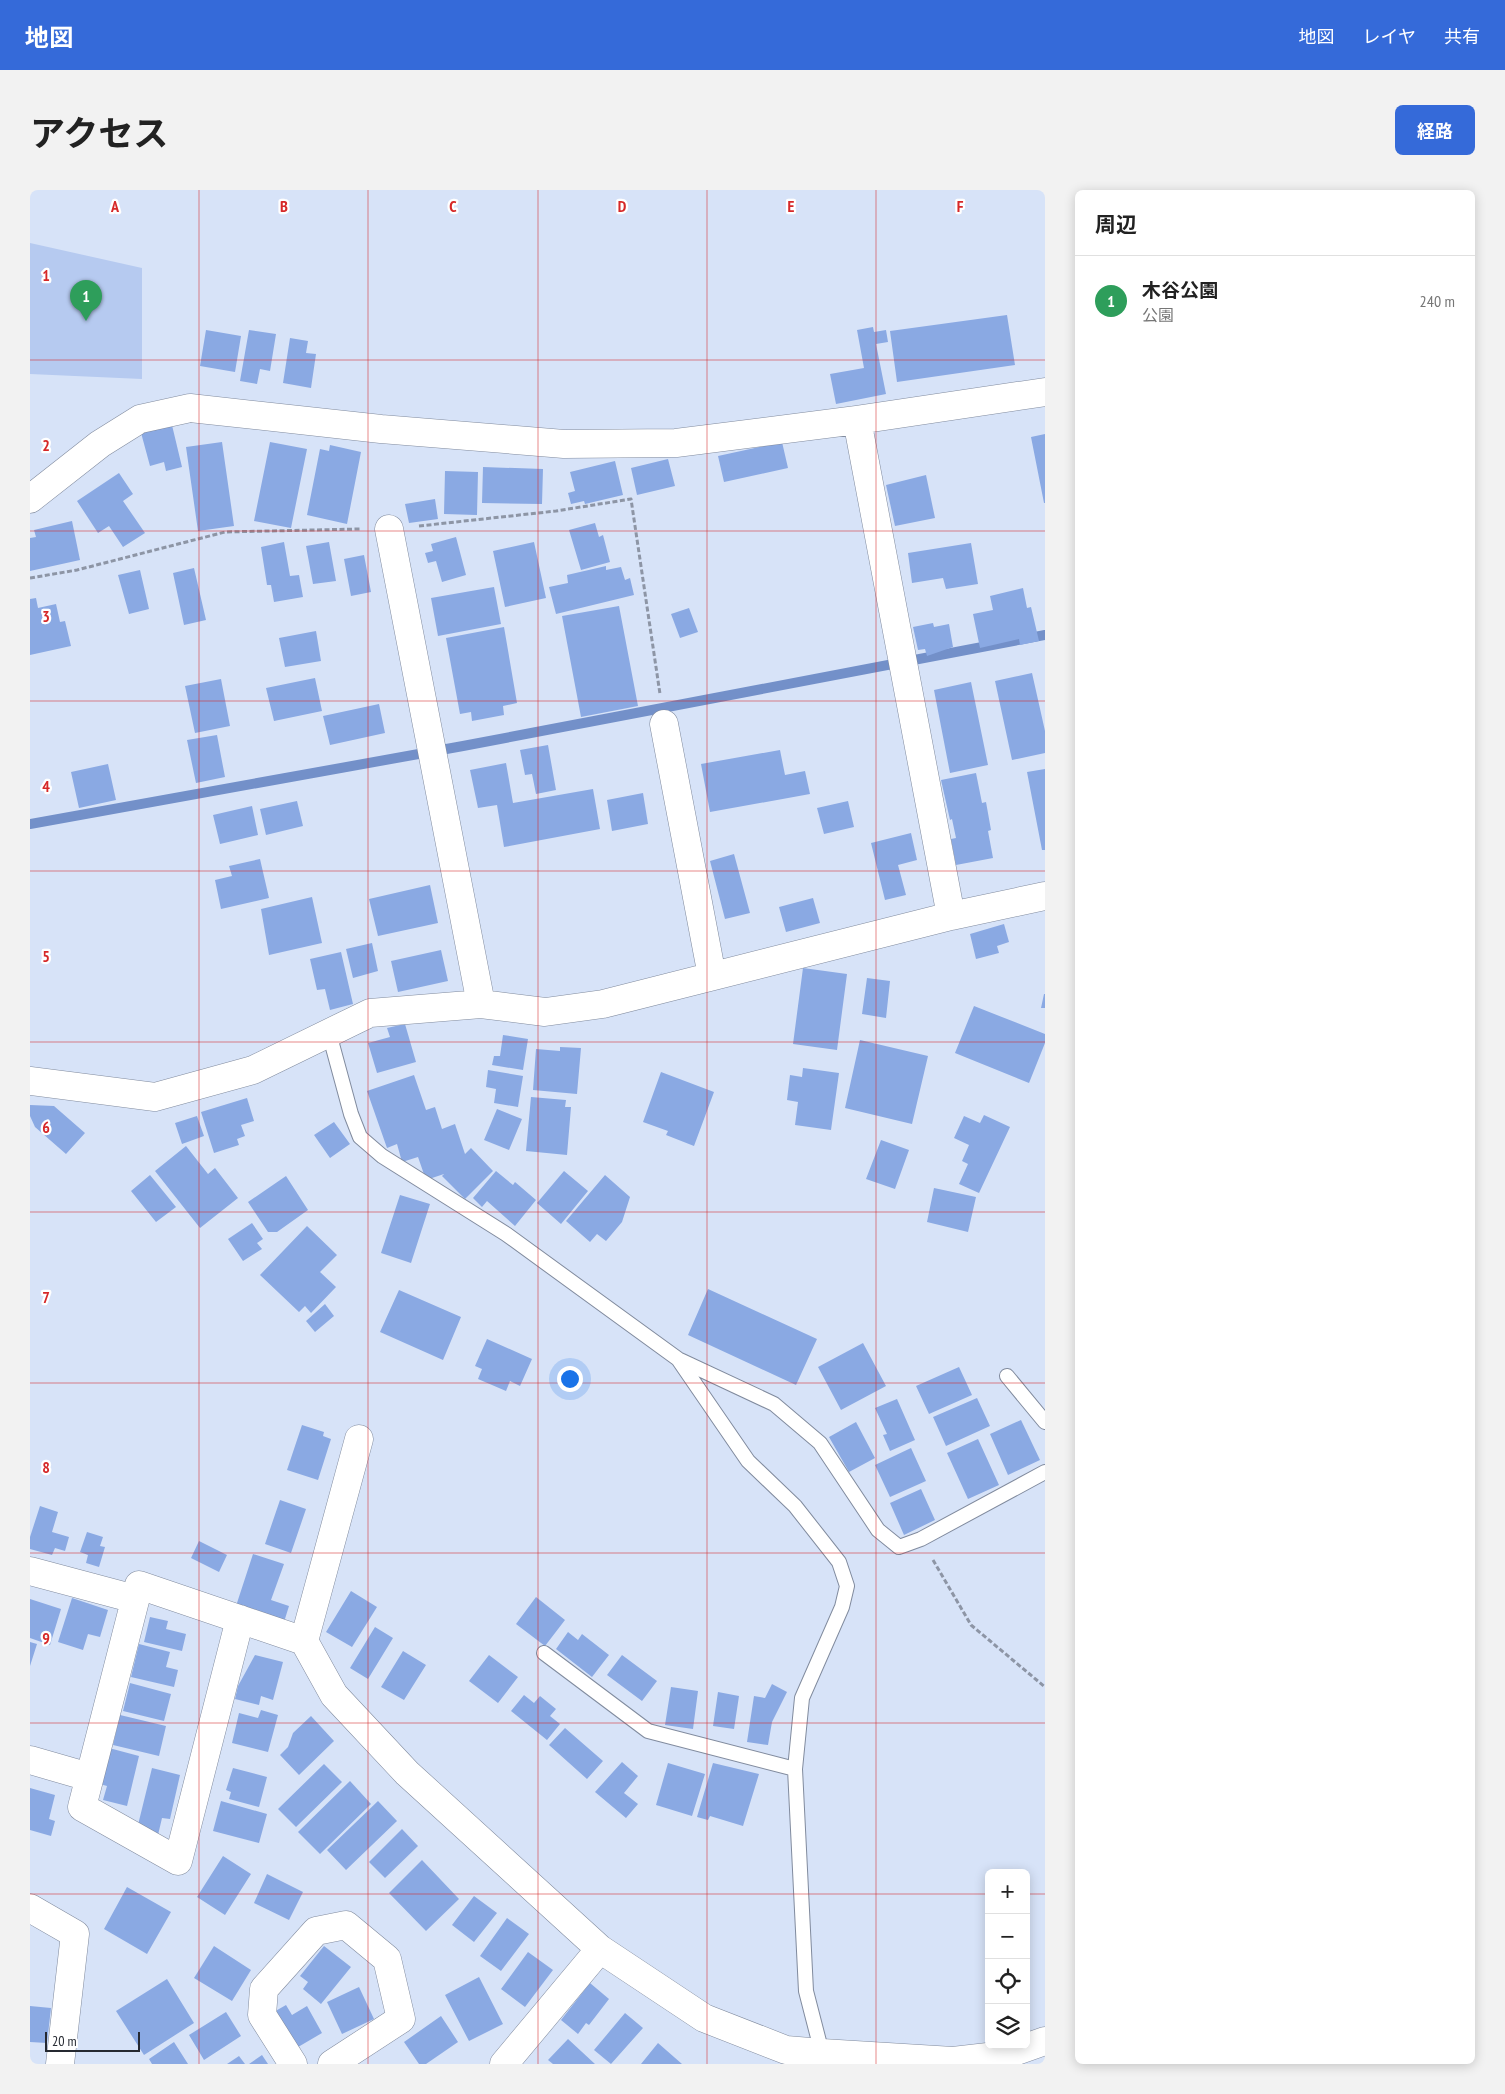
<!DOCTYPE html>
<html lang="ja">
<head>
<meta charset="utf-8">
<style>
  :root { --surface:#fff; --page:#f2f2f2; --text:#222; --muted:#767676; --line:#e0e0e0; --accent:#356ad9 }
  body { margin:0; font-family:"PT Sans Narrow","Noto Sans JP",sans-serif; background:var(--page); color:var(--text) }
  .controls { position:absolute; right:15px; bottom:15px; display:grid; overflow:hidden; border-radius:8px; box-shadow:0 2px 12px #0003 }
  .controls button { width:45px; height:45px; display:grid; place-items:center; padding:0; border:0; border-bottom:1px solid var(--line); background:var(--surface); color:var(--text); font:25px sans-serif }
  .scale { position:absolute; left:15px; bottom:12px; width:95px; box-sizing:border-box; padding-left:5px; border:2px solid #252931; border-top:0; font-size:14px; line-height:18px; white-space:nowrap; color:#252931; -webkit-text-stroke:4px #fff; paint-order:stroke }
  .you { position:absolute; left:539px; top:1188px; width:18px; height:18px; margin:-12px; border:4px solid #fff; border-radius:50%; background:#1a73e8; box-shadow:0 0 0 8px #1a73e833 }
  .badge { display:grid; place-items:center; width:32px; height:32px; border-radius:50%; background:var(--accent); color:#fff; font-size:16px; font-weight:700 }
  .pin { position:absolute; translate:-50% -41px; filter:drop-shadow(0 1px 2px #0008) }
  .pin::after { content:''; position:absolute; top:26px; width:18px; height:15px; background:inherit; clip-path:polygon(0 0,100% 0,50% 100%) }
  .list { margin:0; padding:0; list-style:none }
  h2 { display:flex; justify-content:space-between; align-items:center; height:65px; margin:0; padding:0 20px; font-size:21px }
  h2 small { font-size:16px; font-weight:400; color:var(--muted) }
  .list li { display:grid; grid-template-columns:32px 1fr auto; gap:15px; align-items:center; box-sizing:border-box; height:90px; padding:0 20px; border-top:1px solid var(--line) }
  .list b { display:block; font-size:19px; white-space:nowrap }
  .list p { margin:0; font-size:16px; white-space:nowrap; color:var(--muted) }
  .list em { font-size:16px; font-style:normal; color:var(--muted) }
  .icon { flex:none; width:28px; height:28px; fill:none; stroke:currentColor; stroke-width:2; stroke-linecap:round; stroke-linejoin:round }
  .map { position:relative; flex:none; width:1015px; height:1874px; overflow:hidden; border-radius:8px }
  header { display:flex; align-items:center; gap:30px; box-sizing:border-box; height:70px; padding:0 25px; background:var(--accent); color:#fff }
  header strong { font-size:24px }
  nav { display:flex; gap:28px; margin-inline-start:auto; font-size:18px }
  .intro { display:flex; align-items:center; justify-content:space-between; box-sizing:border-box; height:120px; padding:0 30px }
  h1 { margin:0; font-size:35px }
  .button { padding:12px 22px; border-radius:8px; background:var(--accent); color:#fff; font-size:18px; font-weight:700 }
  main { display:flex; gap:30px; padding:0 30px }
  aside { flex:1; background:var(--surface); border-radius:8px; box-shadow:0 2px 12px #0003 }
  .map>svg:first-child { display:block }
  .green { fill:#b6caf0 }
  .lines { fill:none; stroke-linecap:round; stroke-linejoin:round }
  .stream { stroke:#7390c9; stroke-width:10 }
  .building { fill:#8aa9e3 }
  .lane-casing { stroke:#818b9e; stroke-width:16 }
  .street-casing { stroke:#818b9e; stroke-width:29 }
  .path { stroke:#8d95a5; stroke-width:3; stroke-dasharray:5 2.5; stroke-linecap:butt }
  .lane { stroke:#fff; stroke-width:14 }
  .street { stroke:#fff; stroke-width:28 }
  .grid { fill:none; stroke:#d62828; stroke-width:1; stroke-opacity:0.55 }
  .grid-label { font-size:16px; text-anchor:middle; font-weight:bold; fill:#d62828; stroke:#fff; stroke-width:4.5; stroke-linejoin:round; paint-order:stroke }
</style>
</head>
<body>
<header>
<strong>地図</strong>
<nav><a>地図</a><a>レイヤ</a><a>共有</a></nav>
</header>
<div class="intro"><h1>アクセス</h1><a class="button">経路</a></div>
<main>
<div class="map">
<svg width="1015" height="1874" viewBox="0 0 1015 1874">
  <rect width="100%" height="100%" fill="#d7e3f8"/>
  <path class="green" d="M0,53L112,78V189L0,184Z"/>
  <g class="lines">
    <path class="stream" d="M0,634L433,556L1015,445"/>
  </g>
  <path class="building" d="M977,125L985,175L867,192L860,141Z
    M843,137L844,142L856,140L858,152L846,154L856,204L806,214L800,184L834,178L827,140Z
    M176,140L211,146L205,182L170,176Z
    M219,140L246,144L240,181L230,179L227,194L210,191Z
    M260,148L278,151L276,163L286,164L281,198L253,193Z
    M141,231L152,277L136,281L134,272L120,276L110,239Z
    M1015,244V313H1014L1001,247Z
    M192,252L204,336L168,341L156,257Z
    M240,252L277,259L261,338L224,331Z
    M752,252L758,278L694,292L688,266Z
    M300,255L331,262L317,334L277,325L290,259L299,261Z
    M638,269L645,296L607,305L601,278Z
    M585,271L593,305L555,314L554,311L541,314L538,303L545,301L540,282Z
    M453,277L513,279L512,314L452,313Z
    M415,281L448,282L447,325L414,324Z
    M89,283L103,304L93,311L115,343L93,357L79,336L68,343L47,311Z
    M896,285L905,328L865,336L856,295Z
    M405,309L408,329L379,333L375,314Z
    M42,331L50,370L0,381V348L6,347L4,340Z
    M565,333L569,347L573,345L580,372L551,380L539,340Z
    M426,347L436,385L412,392L406,371L398,373L395,363L403,361L401,354Z
    M254,352L260,386L269,385L273,407L244,412L241,395H237L231,357Z
    M299,352L306,391L283,394L276,356Z
    M504,352L516,408L475,417L463,361Z
    M941,353L948,394L916,399L913,388L882,393L878,363Z
    M334,365L341,402L321,406L314,369Z
    M576,376V380L591,377L595,390L600,388L604,405L526,424L519,397L538,393L537,385Z
    M164,378L176,430L154,435L143,383Z
    M110,380L119,419L99,424L88,385Z
    M464,397L471,434L408,446L401,408Z
    M993,398L997,418L1001,417L1009,451L990,455L989,449L950,458L943,424L963,420L960,406Z
    M6,408L8,418L26,414L30,432L35,431L41,456L0,465V409Z
    M589,416L608,516L551,527L532,426Z
    M659,418L668,442L650,448L641,424Z
    M903,433L904,437L919,434L923,457L897,466L895,459L888,460L883,437Z
    M474,437L487,513L473,516L474,525L442,531L441,522L430,524L416,448Z
    M286,441L291,471L255,477L249,448Z
    M1002,483L1015,541V563L982,570L965,491Z
    M285,488L292,521L244,531L236,498Z
    M191,489L200,536L165,543L155,496Z
    M941,492L958,575L920,583L904,500Z
    M349,514L355,543L300,555L293,526Z
    M187,545L195,587L166,593L157,550Z
    M518,555L526,600L506,604L502,584L495,585L490,560Z
    M750,560L755,585L775,581L780,604L680,622L671,574Z
    M476,573L483,613L563,599L570,639L474,657L467,615L448,618L440,580Z
    M78,574L86,610L49,618L41,582Z
    M1015,579V660H1012L997,582Z
    M946,583L952,613L956,612L961,640L958,641L963,668L926,675L921,649L926,648L922,629L920,630L911,590Z
    M613,603L618,634L582,641L577,610Z
    M267,611L273,636L236,645L230,619Z
    M818,611L824,637L794,644L787,618Z
    M222,616L228,645L190,654L183,625Z
    M881,643L887,670L868,675L876,705L855,710L841,653Z
    M704,664L720,723L695,729L680,671Z
    M230,669L239,708L191,719L185,690L202,686L199,676Z
    M400,695L408,733L348,746L339,709Z
    M282,707L292,753L239,765L231,719Z
    M783,708L790,733L756,742L749,717Z
    M974,734L979,752L967,756L969,763L946,769L940,744Z
    M342,753L348,781L323,788L316,759Z
    M411,760L418,791L368,802L361,771Z
    M311,762L323,814L300,820L295,799L287,800L280,769Z
    M773,778L817,784L807,860L763,854Z
    M837,788L860,791L856,828L832,824Z
    M1014,804H1015V818H1011Z
    M944,816L1015,844V853L999,893L925,863Z
    M375,834L386,872L347,883L338,853L360,847L357,838Z
    M473,845L498,849L493,880L462,875L464,866H470Z
    M830,850L898,866L882,934L815,918Z
    M530,857L551,858L547,904L503,900L506,859L530,861Z
    M773,878L809,883L801,940L765,935L768,912L757,910L760,885L772,887Z
    M458,880L493,886L488,917L464,913L466,899L456,897Z
    M631,882L684,902L664,956L636,945L638,941L613,932Z
    M384,885L396,920L405,917L412,939L425,934L435,964L441,958L463,981L435,1009L412,986L414,984L396,990L388,967L372,972L367,954L357,958L337,901Z
    M501,907L536,910L535,917H541L537,965L496,961Z
    M217,908L224,931L211,935L215,946L207,949L209,955L184,963L171,922Z
    M0,915L24,916L55,943L36,964L5,937L0,926Z
    M467,919L492,929L479,960L454,950Z
    M954,925L980,937L949,1003L929,994L938,974L932,971L939,955L924,948L934,926L950,933Z
    M167,926L174,946L152,954L145,933Z
    M304,932L320,954L300,968L284,945Z
    M851,950L879,960L865,999L836,989Z
    M156,956L178,984L185,978L208,1008L170,1038L125,981Z
    M466,981L483,995L485,992L506,1010L485,1036L457,1011L452,1017L443,1008Z
    M534,981L558,1001L531,1034L507,1013Z
    M120,985L146,1017L126,1032L101,1001Z
    M575,985L600,1007L592,1032L576,1051L567,1044L560,1052L536,1031Z
    M256,986L278,1020L247,1042H238L218,1012Z
    M904,998L946,1007L938,1042L897,1032Z
    M370,1005L400,1014L381,1073L351,1063Z
    M222,1033L233,1049L227,1053L232,1059L213,1071L198,1049Z
    M277,1036L307,1065L290,1082L306,1097L281,1123L275,1116L269,1122L230,1085Z
    M678,1099L787,1149L766,1195L658,1145Z
    M369,1100L431,1127L413,1170L350,1142Z
    M295,1114L304,1126L285,1142L276,1131Z
    M457,1149L502,1169L490,1196L480,1191L476,1201L448,1189L452,1179L445,1176Z
    M833,1153L856,1196L811,1220L788,1177Z
    M929,1177L942,1205L899,1224L886,1196Z
    M947,1208L960,1236L916,1256L903,1227Z
    M867,1209L885,1250L860,1261L853,1245L857,1244L845,1218Z
    M991,1230L1010,1270L978,1285L960,1244Z
    M826,1232L845,1268L819,1282L799,1247Z
    M272,1235L294,1242L293,1246L301,1249L288,1290L257,1280Z
    M948,1249L969,1295L938,1309L917,1263Z
    M881,1258L896,1291L860,1307L845,1275Z
    M891,1299L905,1330L874,1345L860,1313Z
    M250,1310L276,1319L261,1363L235,1354Z
    M10,1316L28,1322L22,1342L39,1347L35,1361L25,1358L22,1365L0,1359V1347Z
    M57,1342L73,1347L70,1356L75,1357L69,1377L56,1373L58,1365L50,1362Z
    M169,1351L197,1365L189,1382L161,1368Z
    M223,1364L254,1374L241,1410L259,1416L254,1432L206,1416Z
    M321,1401L347,1417L322,1457L296,1442Z
    M506,1407L535,1430L515,1456L486,1434Z
    M42,1408L78,1420L70,1447L58,1444L53,1460L28,1452Z
    M0,1409L31,1419L20,1455L0,1448Z
    M120,1427L138,1431L136,1439L156,1444L152,1461L114,1452Z
    M345,1437L363,1448L338,1489L320,1478Z
    M538,1442L548,1450L552,1444L579,1465L562,1487L526,1459Z
    M0,1452L7,1454L0,1476Z
    M109,1454L140,1462L136,1477L148,1480L144,1497L101,1487Z
    M373,1461L396,1475L374,1510L351,1497Z
    M225,1465L253,1472L243,1510L231,1506L229,1515L205,1509L208,1496Z
    M459,1465L488,1487L468,1513L439,1491Z
    M592,1465L627,1491L612,1511L577,1485Z
    M100,1493L141,1504L134,1531L93,1521Z
    M742,1494L757,1502L742,1532L738,1555L717,1552L724,1506L735,1508Z
    M641,1497L668,1501L663,1539L635,1535Z
    M688,1502L709,1506L704,1539L683,1536Z
    M494,1505L504,1513L510,1506L526,1519L520,1526L530,1534L517,1550L481,1521Z
    M231,1520L248,1525L238,1562L202,1553L209,1523L228,1528Z
    M90,1525L136,1536L129,1566L83,1555Z
    M281,1526L304,1551L269,1585L250,1565L258,1557L263,1543Z
    M535,1538L573,1571L557,1589L519,1555Z
    M79,1558L109,1566L97,1616L73,1610L77,1596L70,1594Z
    M592,1572L608,1586L594,1603L608,1614L596,1628L565,1602Z
    M638,1573L675,1584L662,1626L626,1615Z
    M683,1573L729,1584L713,1636L680,1626L678,1630L667,1627Z
    M294,1574L312,1592L266,1637L248,1619Z
    M122,1578L150,1585L140,1629L132,1628L128,1645L107,1639Z
    M203,1578L237,1587L229,1617L199,1609L201,1602L196,1600Z
    M320,1591L341,1614L290,1664L268,1642Z
    M0,1598L25,1605L19,1629L25,1631L21,1646L0,1640Z
    M191,1611L237,1624L229,1653L183,1641Z
    M348,1611L367,1631L316,1680L297,1660Z
    M372,1639L388,1656L355,1688L339,1672Z
    M193,1666L221,1684L195,1725L167,1707Z
    M392,1670L429,1709L396,1741L359,1703Z
    M237,1684L273,1702L259,1730L224,1713Z
    M97,1697L141,1722L117,1764L74,1739Z
    M444,1706L467,1723L444,1752L422,1735Z
    M477,1728L499,1744L471,1781L450,1766Z
    M184,1756L221,1780L202,1811L164,1788Z
    M294,1756L321,1777L291,1814L273,1799L278,1792L270,1786Z
    M498,1762L523,1780L495,1817L471,1799Z
    M449,1787L473,1834L439,1851L415,1805Z
    M137,1789L164,1833L114,1865L86,1821Z
    M560,1793L579,1809L559,1835L556,1833L548,1844L531,1830Z
    M329,1797L344,1829L312,1844L297,1812Z
    M256,1815L262,1825L277,1816L292,1843L263,1860L242,1823Z
    M0,1816L21,1818L17,1853L0,1852Z
    M196,1822L211,1846L174,1870L159,1845Z
    M595,1823L613,1838L581,1874L564,1860Z
    M411,1826L428,1852L396,1874H389L374,1852Z
    M538,1849L565,1874H523L518,1870Z
    M144,1852L158,1874H122L119,1869Z
    M628,1853L652,1874H611Z
    M232,1865L238,1874H219Z
    M209,1866L215,1874H197Z"/>
  <g class="lines">
    <defs>
      <path id="lane" d="M299,843L321,924L330,947L352,966L476,1044L648,1169L718,1271L765,1316L809,1372L817,1396L812,1417L772,1508L765,1579L776,1801L792,1863
        M650,1170L744,1214L790,1253L848,1340L869,1357L891,1349L1015,1282
        M977,1186L1015,1232
        M514,1463L618,1541L765,1579"/>
      <path id="street" d="M827,230L921,726
        M0,309L70,254L110,229L160,218L351,239L534,254L646,253L827,230L1015,202
        M359,339L451,814
        M634,534L682,786
        M0,891L125,907L223,880L340,823L451,814L515,822L573,814L921,726L1015,706
        M0,1381L105,1409
        M210,1429L148,1671L52,1617L109,1395L274,1451L304,1505L377,1583L570,1759L674,1828L756,1860L792,1863L923,1871L975,1865L1015,1851
        M274,1451L329,1249
        M0,1570L59,1587
        M0,1718L45,1744L30,1874
        M263,1874L232,1825L234,1799L286,1741L316,1735L357,1769L371,1829L302,1874
        M474,1874L570,1759"/>
    </defs>
    <use href="#lane" class="lane-casing"/>
    <use href="#street" class="street-casing"/>
    <path class="path" d="M389,336L526,321L601,309L630,504
      M0,388L47,380L195,342L330,339
      M903,1370L941,1435L1015,1497"/>
    <use href="#lane" class="lane"/>
    <use href="#street" class="street"/>
  </g>
  <path class="grid" d="M169,0V1874M338,0V1874M508,0V1874M677,0V1874M846,0V1874M0,170H1015M0,341H1015M0,511H1015M0,681H1015M0,852H1015M0,1022H1015M0,1193H1015M0,1363H1015M0,1533H1015M0,1704H959M996,1704H1015"/>
  <g class="grid-label">
    <text x="85" y="22">A</text>
    <text x="254" y="22">B</text>
    <text x="423" y="22">C</text>
    <text x="592" y="22">D</text>
    <text x="761" y="22">E</text>
    <text x="930" y="22">F</text>
    <text x="16" y="91">1</text>
    <text x="16" y="261">2</text>
    <text x="16" y="432">3</text>
    <text x="16" y="602">4</text>
    <text x="16" y="772">5</text>
    <text x="16" y="943">6</text>
    <text x="16" y="1113">7</text>
    <text x="16" y="1283">8</text>
    <text x="16" y="1454">9</text>
  </g>
</svg>
<div class="controls">
<button>+</button>
<button>−</button>
<button><svg class="icon" aria-label="locate" viewBox="0 0 24 24"><circle cx="12" cy="12" r="6"/><path d="M12 2v4M12 18v4M2 12h4M18 12h4"/></svg></button>
<button><svg class="icon" aria-label="layers" viewBox="0 0 24 24"><path d="M12 4l9 5-9 5-9-5zM3 14l9 5 9-5"/></svg></button>
</div>
<div class="scale">20 m</div>
<div class="you"></div>
<div class="pin badge" style="left:56px;top:131px;background:#2e9e5b">1</div>
</div>
<aside>
<h2>周辺<small></small></h2>
<ul class="list">
<li><span class="badge" style="background:#2e9e5b">1</span><div><b>木谷公園</b><p>公園</p></div><em>240 m</em></li>
</ul>
</aside>
</main>
</body>
</html>
